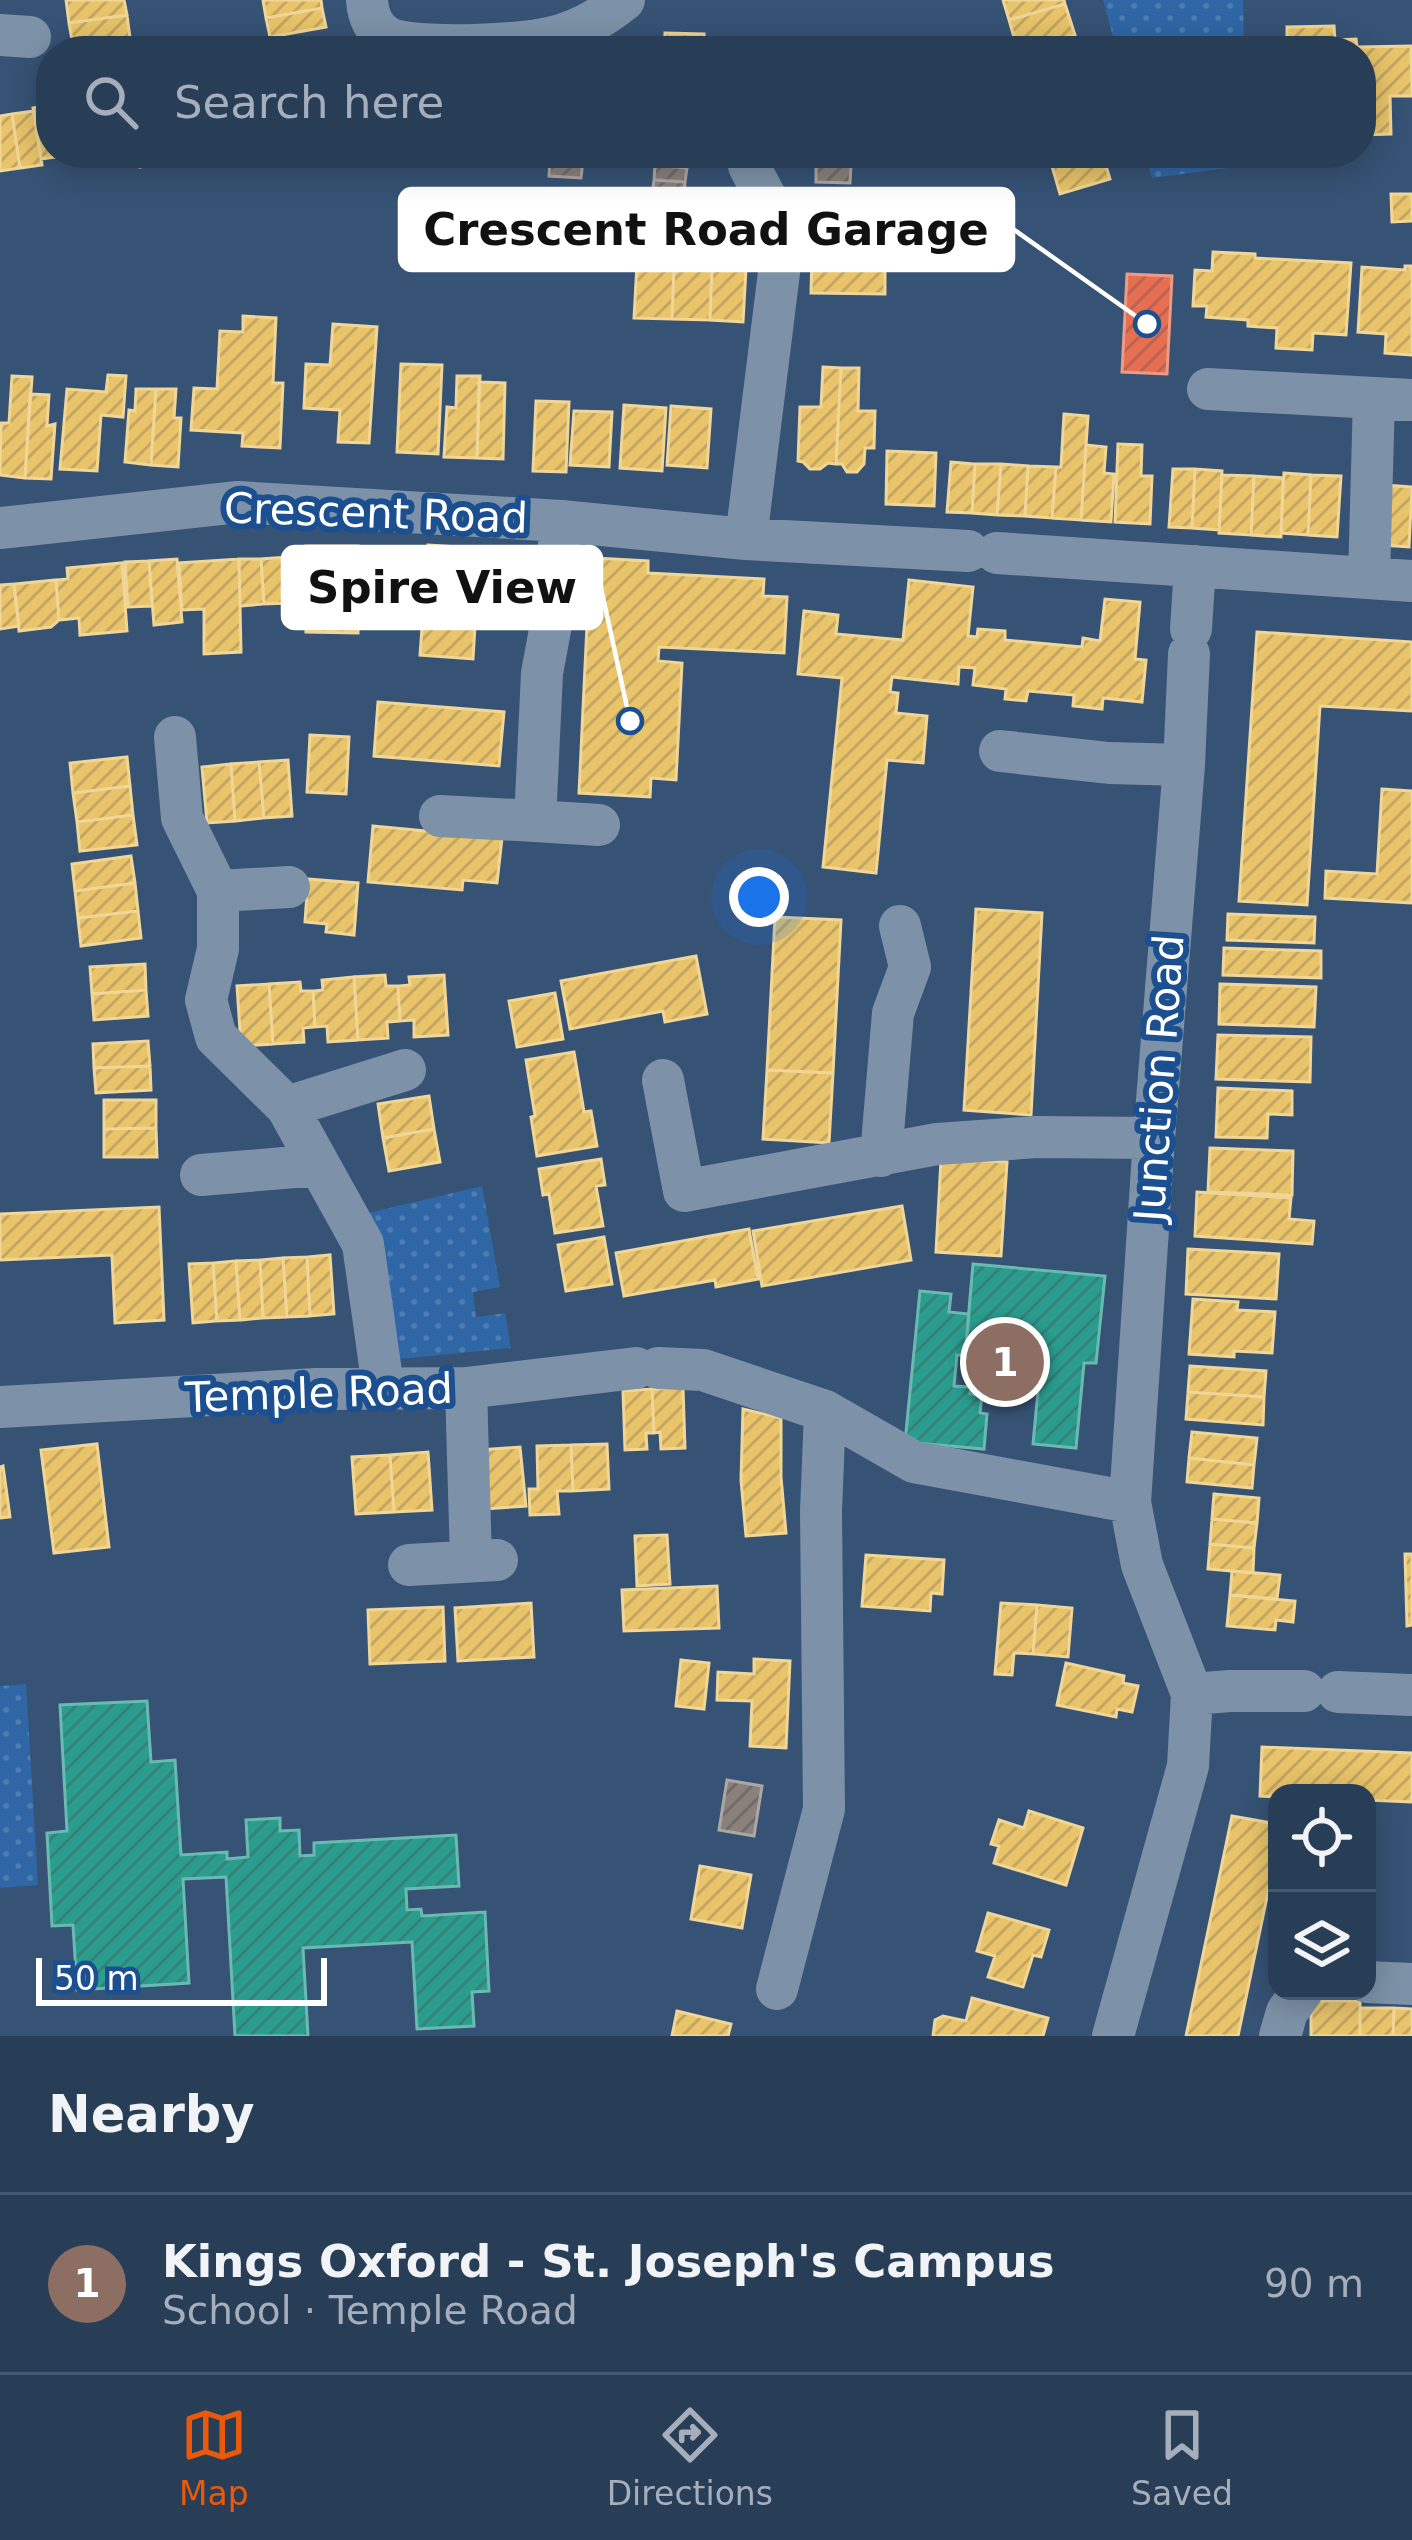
<!DOCTYPE html>
<html lang="en">
<head>
<meta charset="utf-8">
<style>
  :root { --surface:#283e57; --page:#344961; --text:#f1f3f6; --muted:#a5aeba; --line:#44576d; --accent:#ea580c }
  body { margin:0; font-family:"DejaVu Sans",sans-serif; background:var(--page); color:var(--text) }
  .controls { position:absolute; right:36px; bottom:36px; display:grid; overflow:hidden; border-radius:24px; box-shadow:0 6px 30px #0003 }
  .controls button { width:108px; height:108px; display:grid; place-items:center; padding:0; border:0; border-bottom:3px solid var(--line); background:var(--surface); color:var(--text); font:60px sans-serif }
  .scale { position:absolute; left:36px; bottom:30px; width:291px; box-sizing:border-box; padding-left:12px; border:6px solid #fff; border-top:0; font-size:33px; line-height:42px; white-space:nowrap; color:#fff; -webkit-text-stroke:9px #1b4f8f; paint-order:stroke }
  .you { position:absolute; left:759px; top:897px; width:42px; height:42px; margin:-30px; border:9px solid #fff; border-radius:50%; background:#1a73e8; box-shadow:0 0 0 18px #1a73e833 }
  .badge { display:grid; place-items:center; width:78px; height:78px; border-radius:50%; background:var(--accent); color:#fff; font-size:39px; font-weight:700 }
  .pin { position:absolute; translate:-50% -50%; border:6px solid #fff; box-shadow:0 3px 12px #0006 }
  .list { margin:0; padding:0; list-style:none }
  h2 { display:flex; justify-content:space-between; align-items:center; height:156px; margin:0; padding:0 48px; font-size:51px }
  h2 small { font-size:39px; font-weight:400; color:var(--muted) }
  .list li { display:grid; grid-template-columns:78px 1fr auto; gap:36px; align-items:center; box-sizing:border-box; height:180px; padding:0 48px; border-top:3px solid var(--line) }
  .list b { display:block; font-size:45px; white-space:nowrap }
  .list p { margin:0; font-size:39px; white-space:nowrap; color:var(--muted) }
  .list em { font-size:39px; font-style:normal; color:var(--muted) }
  .icon { flex:none; width:66px; height:66px; fill:none; stroke:currentColor; stroke-width:2; stroke-linecap:round; stroke-linejoin:round }
  .map { position:relative; flex:none; width:1412px; height:2036px; overflow:hidden }
  .search { position:absolute; background:var(--surface); box-shadow:0 6px 30px #0003; left:36px; right:36px; top:36px; height:132px; display:flex; align-items:center; gap:30px; box-sizing:border-box; padding:0 42px; border-radius:48px; color:var(--muted); font-size:45px }
  .sheet { height:336px; background:var(--surface) }
  nav { display:flex; justify-content:space-around; align-items:center; box-sizing:border-box; height:168px; border-top:3px solid var(--line); background:var(--surface); font-size:33px; color:var(--muted) }
  nav a { display:grid; justify-items:center; gap:6px }
  nav .on { color:var(--accent) }
  .map>svg:first-child { display:block }
  .park { fill:url(#park-dots) }
  .homes { fill:url(#homes-hatch); stroke:#f0d697; stroke-width:3 }
  .shops { fill:url(#shops-hatch); stroke:#ee9a85; stroke-width:3 }
  .schools { fill:url(#schools-hatch); stroke:#6abab1; stroke-width:3 }
  .industry { fill:url(#industry-hatch); stroke:#ada7a3; stroke-width:3 }
  .lines { fill:none; stroke-linecap:round; stroke-linejoin:round }
  .minor { stroke:#7d92a8; stroke-width:42 }
  .labels { text-anchor:middle; dominant-baseline:central; stroke-width:12; stroke-linejoin:round; paint-order:stroke }
  .street-label { font-size:42px; fill:#fff; stroke:#1b4f8f }
  .leader { fill:none; stroke:#fff; stroke-width:4.5 }
  .callout-dot { fill:#fff; stroke:#1b4f8f; stroke-width:4.5 }
  .callout { fill:#fff; stroke:#fff; stroke-width:4.5 }
  .callout-label { font-size:45px; text-anchor:middle; font-weight:bold; fill:#111 }
</style>
</head>
<body>
<div class="map">
<svg width="1412" height="2036" viewBox="0 0 1412 2036">
  <defs>
    <pattern id="park-dots" width="8" height="8" patternUnits="userSpaceOnUse" patternTransform="scale(3)"><rect width="8" height="8" fill="#2f66a5"/><path d="M2 2h.1M6 6h.1" fill="none" stroke="#4e7db2" stroke-width="1.8" stroke-linecap="round"/></pattern>
    <pattern id="homes-hatch" width="6" height="6" patternUnits="userSpaceOnUse" patternTransform="scale(3)"><rect width="6" height="6" fill="#e9c46a"/><path d="M-1 1l2-2M0 6l6-6M5 7l2-2" fill="none" stroke="#c2a662"/></pattern>
    <pattern id="shops-hatch" width="6" height="6" patternUnits="userSpaceOnUse" patternTransform="scale(3)"><rect width="6" height="6" fill="#e76f51"/><path d="M-1 1l2-2M0 6l6-6M5 7l2-2" fill="none" stroke="#b86450"/></pattern>
    <pattern id="schools-hatch" width="6" height="6" patternUnits="userSpaceOnUse" patternTransform="scale(3)"><rect width="6" height="6" fill="#2a9d8f"/><path d="M-1 1l2-2M0 6l6-6M5 7l2-2" fill="none" stroke="#368178"/></pattern>
    <pattern id="industry-hatch" width="6" height="6" patternUnits="userSpaceOnUse" patternTransform="scale(3)"><rect width="6" height="6" fill="#8a817c"/><path d="M-1 1l2-2M0 6l6-6M5 7l2-2" fill="none" stroke="#716c69"/></pattern>
  </defs>
  <rect width="100%" height="100%" fill="#365274"/>
  <path class="park" d="M1103,0H1243L1244,51H1117Z
    M1145,153H1241L1236,167L1152,178Z
    M482,1186L500,1287L473,1292L476,1317L505,1313L511,1348L400,1359L360,1215Z
    M26,1684L38,1885L0,1888V1686Z"/>
  <path class="homes" d="M66,0H124L127,15L69,23Z
    M263,0H321L322,8L266,18Z
    M1003,0H1064L1065,4L1009,20Z
    M1065,4L1075,35L1018,51L1009,20Z
    M322,8L326,27L270,37L266,18Z
    M127,15L130,38L73,46L69,23Z
    M1334,26L1335,40L1356,39L1357,47L1411,46L1412,96H1390L1391,134L1361,135V51H1287V27Z
    M665,33L704,34V51H664Z
    M1075,35L1079,51H1023Z
    M704,44L742,46L741,51H704Z
    M742,46L775,48L774,51H741Z
    M51,105V153H63V156L41,159L33,108Z
    M34,111L42,165L20,168L12,114Z
    M12,114L20,168L0,171V116Z
    M91,153H116V156L92,161Z
    M137,153H160L162,163L140,167Z
    M160,153H182L183,159L162,163Z
    M1048,153H1082L1051,163Z
    M1082,153H1102L1110,179L1060,194L1051,163Z
    M1391,194H1412V221L1392,222Z
    M1213,252L1255,254V258L1351,263L1346,335L1313,333L1312,350L1276,348L1277,328L1248,326V320L1206,317L1207,306H1193L1195,270L1212,271Z
    M812,256H885V294L811,293Z
    M637,264L674,266L672,319L634,318Z
    M674,266L712,268L710,320L672,319Z
    M1405,266H1412V355L1385,353L1386,334L1358,332L1362,267L1405,270Z
    M712,268L746,269L743,322L710,320Z
    M243,316L276,318L273,383H283L280,448L242,446L243,433L191,430L194,388L217,389L220,331L243,332Z
    M333,324L377,327L369,443L338,442L340,410L304,408L306,364L330,365Z
    M401,364L442,365L438,454L397,452Z
    M823,367L841,368L836,464L828,463L820,469H810L803,462L798,461L800,407H821Z
    M841,368H859L858,411H875L874,448H865L864,464L857,472H847L842,464H836Z
    M108,375L126,376L123,417L101,415L97,471L60,469L67,389L106,392Z
    M12,376L32,377L25,478L0,475L1,423H9Z
    M457,376H480L477,458L444,457L447,407L456,408Z
    M479,382L505,383L503,459L477,458Z
    M136,389H156L151,465L125,462L129,410L135,411Z
    M156,389H176L174,418H181L178,467L151,465Z
    M30,394L49,395L47,426L55,424L51,479L25,478Z
    M536,401L569,402L566,472L533,471Z
    M624,405L666,408L662,471L620,468Z
    M671,406L711,409L707,468L667,465Z
    M574,411L612,412L609,467L570,465Z
    M1064,414L1088,416L1081,520L1052,518L1056,467H1061Z
    M1118,444L1142,445L1141,476H1152L1150,524L1115,522Z
    M1086,445L1106,447L1104,473L1114,474L1111,522L1081,520Z
    M887,451L936,453L934,506L886,504Z
    M951,462L975,464L972,513L947,512Z
    M975,464H1001L997,515L972,513Z
    M1001,464L1028,466L1025,516L997,515Z
    M1028,466L1056,467L1052,518L1025,516Z
    M1173,469H1195L1192,528L1169,527Z
    M1195,469L1222,471L1219,530L1192,528Z
    M1284,473L1311,475L1308,535L1281,533Z
    M1222,475L1254,476L1251,535L1219,533Z
    M1311,475L1341,476L1337,537L1308,535Z
    M1254,476L1283,478L1281,537L1251,535Z
    M1385,485L1412,487L1409,547L1382,545Z
    M428,545L473,548L467,626H475L473,659L420,655Z
    M306,546H358V633L306,632Z
    M287,557L289,603L264,604L261,559Z
    M595,558L648,561V573L764,579L763,596L787,597L784,653L659,647L658,661L682,663L676,780L651,778L650,797L579,793L587,625L573,624L575,578L582,563Z
    M177,559L182,622L154,625L149,561Z
    M239,559L241,652L204,654V609L182,610L179,563Z
    M239,559H261L264,604L240,606Z
    M149,561L152,606L128,607L125,562Z
    M122,563L127,631L80,635L79,618L59,620L56,580L68,579L67,568Z
    M56,580L59,620L51,627L19,631L14,584Z
    M909,580L973,587L968,636L977,637L978,629L1005,631V640L1082,647L1083,638L1100,641L1105,599L1140,602L1135,659L1146,660L1142,702L1103,698L1102,709L1073,706L1074,695L1028,691L1026,701L1005,699L1006,689L973,685L975,668L959,667L958,684L892,677L890,692L898,693L896,713L927,716L923,763L887,760L876,873L823,867L842,678L798,674L804,611L838,615L836,634L903,640Z
    M14,584L19,626L0,629V585Z
    M1257,632L1412,642V711L1320,706L1307,905L1239,901Z
    M378,702L504,712L499,766L374,756Z
    M310,735L349,737L346,794L307,792Z
    M127,757L130,786L73,793L70,763Z
    M288,760L292,816L264,818L259,762Z
    M259,762L264,818L235,821L231,764Z
    M231,764L235,821L207,823L202,767Z
    M130,786L133,815L77,822L73,793Z
    M1382,789L1412,791V903L1325,898L1326,871L1377,874Z
    M133,815L137,845L80,851L77,822Z
    M373,826L502,838L497,883L463,880L462,890L368,882Z
    M131,856L135,883L75,891L72,864Z
    M308,879L358,883L354,935L326,932L327,924L305,922Z
    M135,883L138,911L78,918L75,891Z
    M976,909L1042,913L1031,1115L964,1110Z
    M138,911L141,938L81,946L78,918Z
    M1228,914L1315,917L1314,943L1227,940Z
    M775,917L841,920L833,1073L767,1070Z
    M1224,948L1321,951V978L1223,975Z
    M696,956L707,1014L665,1022L663,1011L570,1029L561,981Z
    M145,964L146,990L92,994L90,967Z
    M385,975L386,986H398L400,1021L387,1022L388,1038L358,1040L354,977Z
    M444,975L448,1035L414,1037V1020L400,1021L398,986L410,985L409,977Z
    M354,977L358,1040L328,1042L327,1026L315,1027L313,991L323,990L322,980Z
    M300,982L301,991H313L315,1027L303,1028L304,1042L273,1044L269,984Z
    M269,984L273,1044L241,1046L237,986Z
    M1220,984L1316,987L1314,1027L1219,1024Z
    M146,990L148,1016L94,1020L92,994Z
    M555,993L563,1039L517,1047L509,1001Z
    M1218,1035L1311,1037L1310,1082L1216,1079Z
    M148,1041L150,1066L94,1068L93,1044Z
    M574,1052L584,1112L591,1111L597,1146L537,1156L531,1117L535,1116L526,1060Z
    M150,1066L151,1090L96,1093L94,1068Z
    M767,1070L833,1073L829,1143L763,1139Z
    M1218,1088L1292,1091V1115L1268,1114L1267,1138L1216,1137Z
    M429,1096L434,1129L383,1138L378,1104Z
    M104,1100H156V1128L104,1129Z
    M156,1128L157,1157H104V1129Z
    M434,1129L440,1162L389,1171L383,1138Z
    M1210,1148L1293,1151L1292,1195L1208,1192Z
    M601,1159L605,1185L596,1186L603,1226L555,1233L549,1194L543,1195L539,1169Z
    M941,1159L1007,1162L1001,1256L936,1252Z
    M1197,1192L1291,1198L1289,1219L1314,1221L1312,1244L1195,1236Z
    M902,1206L911,1260L762,1286L753,1231Z
    M159,1207L164,1320L115,1323L112,1255L0,1260V1214Z
    M749,1229L758,1279L716,1287L715,1280L624,1296L616,1253Z
    M604,1237L612,1284L566,1291L558,1245Z
    M1188,1249L1279,1254L1276,1299L1186,1294Z
    M330,1255L334,1314L310,1316L307,1257Z
    M307,1257L310,1316L287,1317L283,1258Z
    M283,1258L287,1317L263,1318L260,1260Z
    M260,1260L263,1318L240,1320L236,1261Z
    M236,1261L240,1320L217,1321L213,1263Z
    M213,1263L217,1321L193,1323L189,1264Z
    M1193,1299L1238,1302L1237,1310L1275,1312L1272,1353L1234,1351V1357L1189,1354Z
    M1190,1366L1266,1371L1264,1397L1188,1392Z
    M683,1388L685,1448L661,1449L660,1432L654,1433L652,1389Z
    M652,1389L654,1433H646L647,1449L625,1450L623,1391Z
    M1188,1392L1264,1397L1263,1425L1186,1419Z
    M743,1409L781,1418V1477L786,1533L746,1536L741,1480Z
    M1192,1432L1257,1438L1254,1465L1189,1458Z
    M97,1444L109,1547L54,1553L41,1450Z
    M607,1444L609,1489L573,1491L571,1445Z
    M571,1445L573,1491H557L559,1514L530,1515L529,1489H538L537,1446Z
    M520,1447L526,1506L485,1509L480,1450Z
    M428,1452L432,1510L394,1512L390,1455Z
    M390,1455L394,1512L356,1514L352,1457Z
    M1189,1458L1254,1465L1252,1488L1187,1482Z
    M3,1466L10,1517L0,1518V1467Z
    M1214,1494L1259,1498L1257,1523L1212,1519Z
    M1212,1519L1257,1523L1254,1548L1210,1544Z
    M667,1535L670,1584L637,1586L635,1536Z
    M1210,1544L1254,1548L1253,1573L1208,1569Z
    M1405,1554H1412V1625L1407,1626Z
    M866,1555L944,1560L942,1594L931,1593L930,1611L862,1606Z
    M1232,1571L1280,1575L1277,1599L1230,1595Z
    M717,1586L719,1628L624,1631L622,1590Z
    M1230,1595L1295,1601L1293,1622L1276,1620L1275,1630L1227,1626Z
    M531,1603L534,1657L458,1661L455,1608Z
    M1001,1603L1037,1605L1033,1654L1014,1653L1012,1675L995,1674Z
    M1037,1605L1072,1608L1068,1657L1033,1654Z
    M443,1607L445,1661L370,1664L368,1610Z
    M754,1659L790,1661L786,1748L750,1746L752,1701L717,1700L718,1672L754,1674Z
    M681,1660L709,1663L704,1709L676,1706Z
    M1066,1663L1124,1676L1123,1683L1138,1686L1132,1712L1117,1709L1116,1717L1057,1705Z
    M1262,1747L1412,1753V1802L1367,1800V1793H1277V1797L1260,1796Z
    M1029,1811L1083,1828L1066,1885L994,1863L999,1846L991,1844L999,1820L1024,1828Z
    M1232,1816L1277,1824V1849L1238,2036H1186Z
    M700,1866L751,1875L742,1928L691,1919Z
    M988,1913L1049,1930L1041,1957L1033,1955L1023,1987L988,1977L995,1956L977,1951Z
    M972,1998L1048,2018L1043,2036H933L935,2020L943,2016L966,2021Z
    M1311,2001H1360V2036H1311Z
    M1360,2008H1394L1393,2036H1360Z
    M1394,2008L1412,2009V2036H1393Z
    M677,2011L731,2024L728,2036H672Z"/>
  <path class="shops" d="M1127,274L1172,276L1167,374L1122,372Z"/>
  <path class="schools" d="M973,1264L1105,1276L1096,1363H1084L1076,1448L1033,1444L1038,1391L984,1386L986,1357L965,1355Z
    M920,1291L951,1294L949,1312L969,1314L965,1355H957L954,1386L971,1387L970,1394L982,1395L980,1413L987,1414L984,1449L905,1442Z
    M147,1701L151,1762L175,1760L181,1855L227,1852V1859L248,1857L246,1820L280,1818V1831L299,1830L300,1856L314,1855V1843L456,1835L459,1886L406,1889L407,1910L421,1909L422,1916L485,1912L489,1991L472,1992L474,2026L417,2029L412,1942L303,1948L308,2036H235L226,1877L183,1879L189,1983L77,1990L73,1925L52,1926L47,1833L67,1831L60,1705Z"/>
  <path class="industry" d="M618,153H649L648,163L617,161Z
    M656,153L687,155V168L655,165Z
    M817,153H851V165L816,164Z
    M550,159L583,161L581,178L549,176Z
    M816,164L851,165L850,183L816,182Z
    M655,165L687,168L685,182L654,180Z
    M654,180L685,182L684,199L652,195Z
    M727,1780L762,1786L754,1836L719,1830Z"/>
  <g class="lines">
    <path class="minor" d="M367,0C368,16 374,31 389,38C415,50 520,45 549,38C577,32 602,18 624,0
      M0,35L30,37
      M1208,389L1412,400
      M0,528L238,502L561,521L746,539L968,551
      M746,539L784,232L749,166
      M997,553L1412,581
      M1369,578L1374,398
      M1191,629L1195,566
      M175,737L182,818L218,891V949L206,1000L216,1037L287,1107L363,1244L383,1387
      M1000,751L1109,763L1184,765
      M440,816L535,821L542,673L553,614L561,521
      M535,821L599,825
      M218,891L289,887
      M663,1080L684,1191L937,1144L1037,1137L1154,1138
      M287,1107L405,1070
      M881,1156L893,1013L910,967L900,926
      M201,1175L319,1165
      M658,1368L703,1370L825,1411L914,1462L1130,1502
      M466,1388L471,1560
      M0,1407L316,1389L466,1388L636,1368
      M409,1565L497,1560
      M1338,1692L1412,1695
      M1192,1694L1230,1691H1304
      M1367,1982L1412,1984
      M777,1989L824,1809L821,1511L825,1411
      M1113,2036L1188,1766L1192,1694L1142,1565L1130,1502L1154,1138L1184,765L1189,654
      M1280,2036L1287,2012L1302,1991"/>
  </g>
  <g class="labels">
    <g class="street-label">
      <text transform="translate(376 513) rotate(2)">Crescent Road</text>
      <text transform="translate(1159 1078) rotate(-86)">Junction Road</text>
      <text transform="translate(319 1393) rotate(-2)">Temple Road</text>
    </g>
  </g>
  <path class="leader" d="M1147 324L1013 229M630 721L601 588"/>
  <g class="callout-dot">
    <circle cx="1147" cy="324" r="12"/>
    <circle cx="630" cy="721" r="12"/>
  </g>
  <g class="callout">
    <rect x="400" y="189" width="613" height="81" rx="12"/>
    <rect x="283" y="547" width="318" height="81" rx="12"/>
  </g>
  <g class="callout-label">
    <text x="706" y="245">Crescent Road Garage</text>
    <text x="442" y="603">Spire View</text>
  </g>
</svg>
<div class="controls">
<button><svg class="icon" aria-label="locate" viewBox="0 0 24 24"><circle cx="12" cy="12" r="6"/><path d="M12 2v4M12 18v4M2 12h4M18 12h4"/></svg></button>
<button><svg class="icon" aria-label="layers" viewBox="0 0 24 24"><path d="M12 4l9 5-9 5-9-5zM3 14l9 5 9-5"/></svg></button>
</div>
<div class="scale">50 m</div>
<div class="you"></div>
<div class="pin badge" style="left:1005px;top:1362px;background:#8d6e63">1</div>
<div class="search"><svg class="icon" aria-label="search" viewBox="0 0 24 24"><circle cx="10" cy="10" r="6"/><path d="M15 15l6 6"/></svg>Search here</div>
</div>
<section class="sheet">
<h2>Nearby<small></small></h2>
<ul class="list">
<li><span class="badge" style="background:#8d6e63">1</span><div><b>Kings Oxford - St. Joseph's Campus</b><p>School · Temple Road</p></div><em>90 m</em></li>
</ul>
</section>
<nav>
<a class="on"><svg class="icon" aria-label="map" viewBox="0 0 24 24"><path d="M3 6l6-2 6 2 6-2v14l-6 2-6-2-6 2zM9 4v14M15 6v14"/></svg>Map</a>
<a><svg class="icon" aria-label="directions" viewBox="0 0 24 24"><path d="M12 3l9 9-9 9-9-9zM9 14v-3h6M13 9l2 2-2 2"/></svg>Directions</a>
<a><svg class="icon" aria-label="saved" viewBox="0 0 24 24"><path d="M7 4h10v16l-5-4-5 4z"/></svg>Saved</a>
</nav>
</body>
</html>
